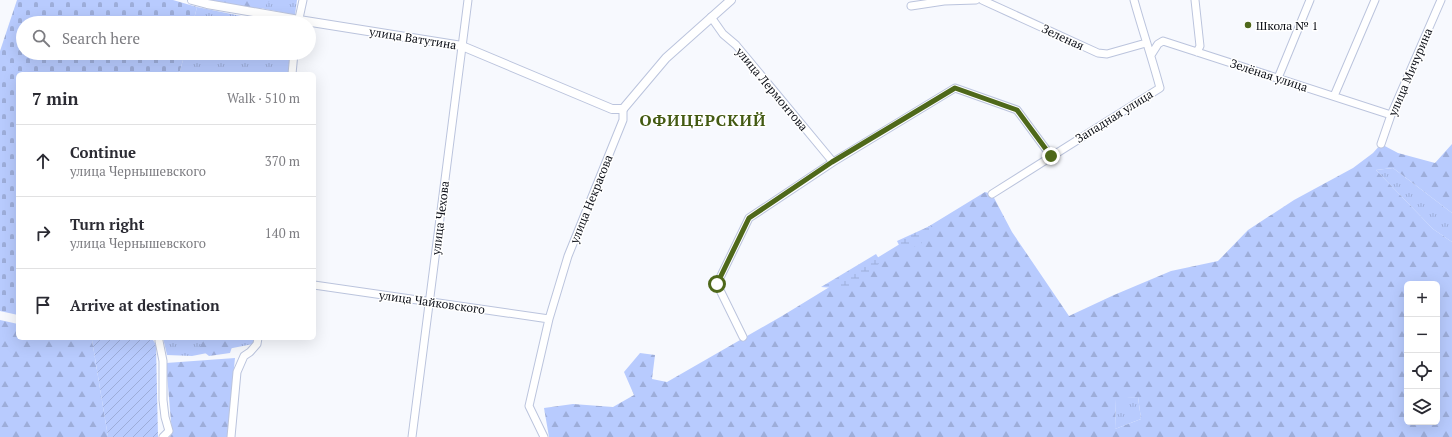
<!DOCTYPE html>
<html lang="en">
<head>
<meta charset="utf-8">
<style>
  :root { --surface:#fff; --page:#f7f7f7; --text:#2b2b33; --muted:#7c7c81; --line:#e1e1e2 }
  body { margin:0; font-family:"PT Serif",serif; background:var(--page); color:var(--text) }
  .controls { position:absolute; right:12px; bottom:12px; display:grid; overflow:hidden; border-radius:6px; box-shadow:0 4px 16px #0002 }
  .controls button { width:36px; height:36px; display:grid; place-items:center; padding:0; border:0; border-bottom:1px solid var(--line); background:var(--surface); color:var(--text); font:20px sans-serif }
  .stop { position:absolute; width:12px; height:12px; margin:-9px; border:3px solid #4e681a; border-radius:50%; background:#fff }
  .stop.end { background:#4e681a; border-color:#fff; box-shadow:0 1px 4px #0008 }
  .list { margin:0; padding:0; list-style:none }
  h2 { display:flex; justify-content:space-between; align-items:center; height:52px; margin:0; padding:0 16px; font-size:17px }
  h2 small { font-size:13px; font-weight:400; color:var(--muted) }
  .list li { display:grid; grid-template-columns:26px 1fr auto; gap:12px; align-items:center; box-sizing:border-box; height:72px; padding:0 16px; border-top:1px solid var(--line) }
  .list b { display:block; font-size:15px; white-space:nowrap }
  .list p { margin:0; font-size:13px; white-space:nowrap; color:var(--muted) }
  .list em { font-size:13px; font-style:normal; color:var(--muted) }
  .icon { flex:none; width:22px; height:22px; fill:none; stroke:currentColor; stroke-width:2; stroke-linecap:round; stroke-linejoin:round }
  .map { position:relative; flex:none; width:1452px; height:437px; overflow:hidden }
  .search { position:absolute; background:var(--surface); box-shadow:0 4px 16px #0002; left:16px; top:16px; width:300px; height:44px; display:flex; align-items:center; gap:10px; box-sizing:border-box; padding:0 14px; border-radius:22px; color:var(--muted); font-size:15px }
  .panel { position:absolute; background:var(--surface); box-shadow:0 4px 16px #0002; left:16px; top:72px; width:300px; height:268px; border-radius:6px }
  .map>svg:first-child { display:block }
  .grass { fill:url(#grass-tufts) }
  .forest { fill:url(#forest-firs); fill-rule:evenodd }
  .wetland { fill:url(#wetland-marsh) }
  .cemetery { fill:url(#cemetery-stones) }
  .garden { fill:url(#garden-furrows) }
  .lines { fill:none; stroke-linecap:round; stroke-linejoin:round }
  .minor-casing { stroke:#bbc4dd; stroke-width:9 }
  .tertiary-casing { stroke:#bbc4dd; stroke-width:10 }
  .minor { stroke:#fff; stroke-width:7 }
  .tertiary { stroke:#fff; stroke-width:8 }
  .route { stroke:#4e681a; stroke-width:5 }
  .poi-dot { fill:#4e681a; stroke:#fff; stroke-width:1.5 }
  .labels { text-anchor:middle; dominant-baseline:central; stroke-width:3; stroke-linejoin:round; paint-order:stroke }
  .poi-label { font-size:12px; fill:#0b0e16; stroke:#fff; text-anchor:start }
  .street-label { font-size:12px; fill:#0b0e16; stroke:#fff }
  .district-label { font-size:16px; font-weight:bold; letter-spacing:1px; fill:#435a12; stroke:#fff }
</style>
</head>
<body>
<div class="map">
<svg width="1452" height="437" viewBox="0 0 1452 437">
  <defs>
    <pattern id="grass-tufts" width="24" height="20" patternUnits="userSpaceOnUse"><rect width="24" height="20" fill="#b8cbfe"/><path d="M3 7l-1-3M5 7V3M7 7l1-3M15 17l-1-3M17 17v-4M19 17l1-3" fill="none" stroke="#9dadd9"/></pattern>
    <pattern id="forest-firs" width="22" height="20" patternUnits="userSpaceOnUse"><rect width="22" height="20" fill="#b8cbfe"/><path d="M5 1l3.5 6h-7zM16 11l3.5 6h-7z" fill="#9dadd9"/></pattern>
    <pattern id="wetland-marsh" width="20" height="14" patternUnits="userSpaceOnUse"><rect width="20" height="14" fill="#b8cbfe"/><path d="M1 5h8M5 5V1M11 12h8M15 12V8" fill="none" stroke="#9dadd9"/></pattern>
    <pattern id="cemetery-stones" width="16" height="16" patternUnits="userSpaceOnUse"><rect width="16" height="16" fill="#b8cbfe"/><path d="M2 7V4a2 2 0 0 1 4 0v3zM10 15v-3a2 2 0 0 1 4 0v3z" fill="#9dadd9"/></pattern>
    <pattern id="garden-furrows" width="10" height="10" patternUnits="userSpaceOnUse"><rect width="10" height="10" fill="#b8cbfe"/><path d="M-1 1l2-2M0 10L10 0M9 11l2-2" fill="none" stroke="#9dadd9"/></pattern>
  </defs>
  <rect width="100%" height="100%" fill="#f7f9fe"/>
  <path class="grass" d="M220,0H297L295,15Z
    M197,7L275,23H193Z
    M185,53H290L288,74H179Z
    M1393,168L1452,213V242L1433,229L1376,170Z
    M163,338H254L253,344L192,356L167,355Z
    M1138,397L1141,419L1115,429L1116,398Z"/>
  <path class="forest" d="M205,0H271L261,9Z
    M1381,144L1398,153L1435,163L1452,144V213L1393,168L1376,170L1433,229L1452,242V437H549L544,408L573,404L613,407L634,395L624,372L640,353L655,355L652,379L667,382L782,316L985,192L992,194L1012,232L1069,316L1114,295L1171,271L1218,261L1248,230L1294,200L1353,168L1373,153ZM1407,284H1437V422H1407ZM1138,397L1141,419L1115,429L1116,399Z
    M0,320L18,324V338H83L92,340L108,437H0Z
    M205,338H231L234,341L230,353L209,356L199,348Z
    M235,358L227,437H170L172,433L166,363Z"/>
  <path class="wetland" d="M932,225L921,244L902,251L897,241Z
    M876,254L881,262L850,289L821,287Z"/>
  <path class="cemetery" d="M17,0H173L197,7L193,23H23V53H185L179,74H18V315L0,311V51Z"/>
  <path class="garden" d="M110,338H152L156,345L158,437H108L92,340Z"/>
  <g class="lines">
    <defs>
      <path id="minor" d="M982,0L1098,53L1107,54L1146,43
        M1195,0L1200,46L1197,52
        M911,6L944,1L976,0
        M711,17L723,34L736,45L833,162
        M298,23L303,0
        M1151,55L1158,44L1163,41L1197,52L1391,115
        M292,74L294,53
        M1278,78L1310,0
        M1334,96L1375,0
        M1381,144L1391,115L1441,0
        M992,194L1160,88C1152,58 1142,29 1134,0
        M314,285L549,319
        M743,337L717,284L749,218L833,162L955,88L1017,110L1051,156
        M159,341L163,361V400L165,417L169,431L163,437
        M231,437L237,372L244,356L250,352L257,344L258,338
        M412,437L468,0
        M544,437L529,406L549,319L568,256L623,120V109"/>
      <path id="tertiary" d="M192,0L207,4L299,20L462,46L612,109H623L666,58L731,0"/>
    </defs>
    <use href="#minor" class="minor-casing"/>
    <use href="#tertiary" class="tertiary-casing"/>
    <use href="#minor" class="minor"/>
    <use href="#tertiary" class="tertiary"/>
  </g>
  <g class="lines">
    <path class="route" d="M717,284L749,218L832,162L955,88L1017,110L1051,156"/>
  </g>
  <circle class="poi-dot" cx="1248" cy="25" r="4"/>
  <g class="labels">
    <g class="poi-label">
      <text x="1256" y="25">Школа № 1</text>
    </g>
    <g class="street-label">
      <text transform="translate(1063 37) rotate(25)">Зеленая</text>
      <text transform="translate(413 38) rotate(9)">улица Ватутина</text>
      <text transform="translate(1410 72) rotate(-67)">улица Мичурина</text>
      <text transform="translate(1269 75) rotate(18)">Зелёная улица</text>
      <text transform="translate(772 89) rotate(50)">улица Лермонтова</text>
      <text transform="translate(1114 116) rotate(-32)">Западная улица</text>
      <text transform="translate(591 199) rotate(-68)">улица Некрасова</text>
      <text transform="translate(440 218) rotate(-83)">улица Чехова</text>
      <text transform="translate(432 302) rotate(8)">улица Чайковского</text>
    </g>
    <g class="district-label">
      <text x="703" y="120">ОФИЦЕРСКИЙ</text>
    </g>
  </g>
</svg>
<div class="controls">
<button>+</button>
<button>−</button>
<button><svg class="icon" aria-label="locate" viewBox="0 0 24 24"><circle cx="12" cy="12" r="6"/><path d="M12 2v4M12 18v4M2 12h4M18 12h4"/></svg></button>
<button><svg class="icon" aria-label="layers" viewBox="0 0 24 24"><path d="M12 4l9 5-9 5-9-5zM3 14l9 5 9-5"/></svg></button>
</div>
<div class="stop" style="left:717px;top:284px"></div>
<div class="stop end" style="left:1051px;top:156px"></div>
<div class="search"><svg class="icon" aria-label="search" viewBox="0 0 24 24"><circle cx="10" cy="10" r="6"/><path d="M15 15l6 6"/></svg>Search here</div>
<section class="panel">
<h2>7 min<small>Walk · 510 m</small></h2>
<ul class="list">
<li><svg class="icon" aria-label="ahead" viewBox="0 0 24 24"><path d="M12 20V5M6 11l6-6 6 6"/></svg><div><b>Continue</b><p>улица Чернышевского</p></div><em>370 m</em></li>
<li><svg class="icon" aria-label="right" viewBox="0 0 24 24"><path d="M7 20v-9h11M14 6l5 5-5 5"/></svg><div><b>Turn right</b><p>улица Чернышевского</p></div><em>140 m</em></li>
<li><svg class="icon" aria-label="arrive" viewBox="0 0 24 24"><path d="M6 21V4h12l-3 4 3 4H6"/></svg><div><b>Arrive at destination</b></div></li>
</ul>
</section>
</div>
</body>
</html>
